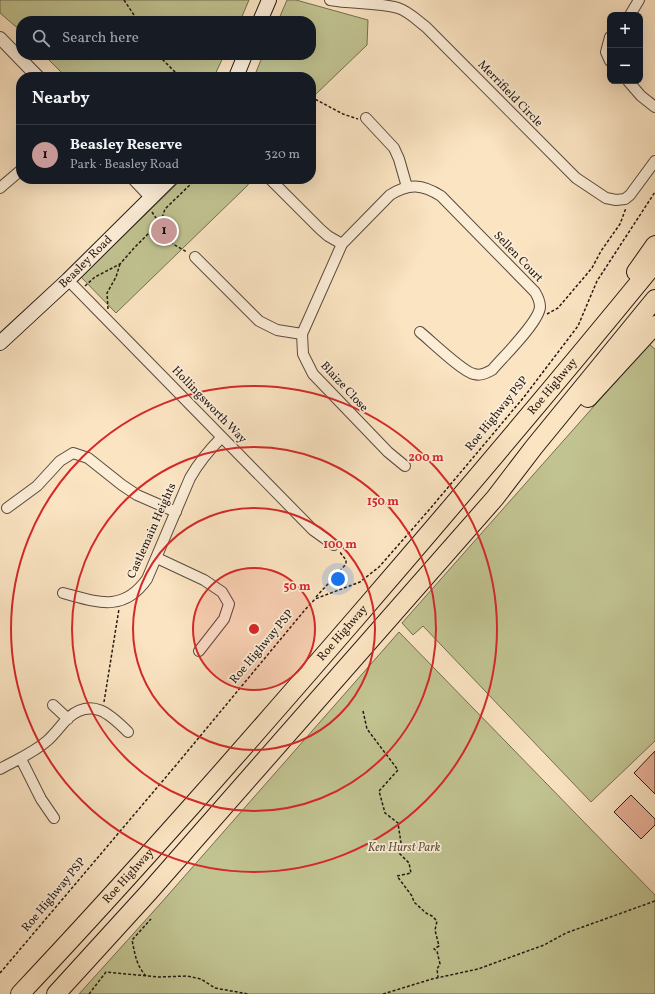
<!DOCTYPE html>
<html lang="en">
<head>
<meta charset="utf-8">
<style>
  :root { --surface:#171b24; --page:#242831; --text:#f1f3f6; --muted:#9ea1a6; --line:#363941; --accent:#c59692 }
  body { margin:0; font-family:Vollkorn,serif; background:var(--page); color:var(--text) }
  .controls { position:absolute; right:12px; top:12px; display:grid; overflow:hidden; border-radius:8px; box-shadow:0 4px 16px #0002 }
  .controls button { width:36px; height:36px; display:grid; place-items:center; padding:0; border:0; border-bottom:1px solid var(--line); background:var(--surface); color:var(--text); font:20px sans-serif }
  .you { position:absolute; left:338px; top:579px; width:14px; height:14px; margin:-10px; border:3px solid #fff; border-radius:50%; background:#1a73e8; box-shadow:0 0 0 6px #1a73e833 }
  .badge { display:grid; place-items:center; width:26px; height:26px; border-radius:50%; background:var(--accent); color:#111; font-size:13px; font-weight:700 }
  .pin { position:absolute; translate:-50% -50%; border:2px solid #fff; box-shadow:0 1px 4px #0006 }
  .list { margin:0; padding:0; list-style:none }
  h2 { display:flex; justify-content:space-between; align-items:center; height:52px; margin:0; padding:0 16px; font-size:17px }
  h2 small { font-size:13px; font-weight:400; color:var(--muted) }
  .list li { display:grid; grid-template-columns:26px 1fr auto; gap:12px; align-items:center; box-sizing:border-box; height:60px; padding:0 16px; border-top:1px solid var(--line) }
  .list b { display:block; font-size:15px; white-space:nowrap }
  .list p { margin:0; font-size:13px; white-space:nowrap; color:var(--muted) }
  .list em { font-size:13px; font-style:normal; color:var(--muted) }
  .icon { flex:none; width:22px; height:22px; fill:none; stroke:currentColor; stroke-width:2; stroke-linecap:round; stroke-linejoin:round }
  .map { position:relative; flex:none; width:655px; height:994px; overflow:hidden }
  .search { position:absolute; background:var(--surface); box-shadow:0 4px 16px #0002; left:16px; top:16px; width:300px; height:44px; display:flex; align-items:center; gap:10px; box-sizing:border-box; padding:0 14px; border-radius:16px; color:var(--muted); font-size:15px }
  .panel { position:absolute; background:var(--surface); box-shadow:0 4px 16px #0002; left:16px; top:72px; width:300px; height:112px; border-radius:16px }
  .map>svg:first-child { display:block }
  .green { fill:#c1c391; stroke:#726e52 }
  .building { fill:#ebb19a; stroke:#241813 }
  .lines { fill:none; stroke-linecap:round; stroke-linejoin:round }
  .minor-casing { stroke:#5a4b3f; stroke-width:12 }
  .tertiary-casing { stroke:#5a4b3f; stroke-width:14 }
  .secondary-casing { stroke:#241813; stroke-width:16 }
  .motorway-casing { stroke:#241813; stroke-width:20 }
  .path { stroke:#241813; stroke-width:1.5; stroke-dasharray:3 2; stroke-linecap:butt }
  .minor { stroke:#fcedd7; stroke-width:10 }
  .tertiary { stroke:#fcedd7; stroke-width:12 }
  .secondary { stroke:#fcedd7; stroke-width:14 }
  .motorway { stroke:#fbe4c2; stroke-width:18 }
  .ring { fill:none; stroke:#d62828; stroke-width:2 }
  .labels { text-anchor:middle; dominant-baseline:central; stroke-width:3.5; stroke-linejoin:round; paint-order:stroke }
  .street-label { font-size:12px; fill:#241813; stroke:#fcedd7 }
  .park-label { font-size:12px; font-style:italic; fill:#5b543f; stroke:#fcedd7 }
  .centre { fill:#d62828; stroke:#fcedd7; stroke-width:2 }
  .ring-label { font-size:12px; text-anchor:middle; font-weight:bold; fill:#d62828; stroke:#fcedd7; stroke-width:3.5; stroke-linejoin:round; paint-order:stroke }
</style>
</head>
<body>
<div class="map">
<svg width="655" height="994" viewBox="0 0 655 994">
  <rect width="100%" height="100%" fill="#fbe4c2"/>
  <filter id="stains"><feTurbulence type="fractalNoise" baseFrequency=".005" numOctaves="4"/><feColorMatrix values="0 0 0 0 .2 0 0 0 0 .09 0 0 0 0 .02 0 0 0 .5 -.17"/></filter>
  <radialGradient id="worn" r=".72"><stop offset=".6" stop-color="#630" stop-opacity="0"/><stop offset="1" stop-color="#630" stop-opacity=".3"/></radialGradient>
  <path class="green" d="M0,0H249L240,21H21V31L0,13Z
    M287,0H296L368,20L367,45L316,94L311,101V77H254L263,55H311V21H278Z
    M44,55H224L214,77H66Z
    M182,179H252L247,186L116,313L81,277Z
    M649,344L655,349V741L591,802L423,626L413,635L402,623Z
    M399,632L655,895V994H79L161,903Z"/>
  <path class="building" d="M655,751V794L634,773Z
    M631,795L655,819V825L641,839L614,812Z"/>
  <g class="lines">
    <defs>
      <path id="minor" d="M330,0C352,4 377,2 398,8C408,11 417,20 426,27L576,178L606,198L616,200L625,199L630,195L655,161
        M630,15L639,0
        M610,37L606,52L610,61
        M628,81L641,96L655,107
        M366,118L394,148L399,159L407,187
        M270,179L320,229L328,236L342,244
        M0,188L21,170
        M195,257L259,321L277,330L302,334
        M68,280L313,530L334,545
        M405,466L388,452L313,374L303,354L302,334L342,244L390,195C409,183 422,184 441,196L535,292C538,297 540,301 540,307C539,322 503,357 492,370C486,373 481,376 474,374C463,372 431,341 420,332
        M7,508L37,486L60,461L73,453L88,458L122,485L137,495L176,512
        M157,558L204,580L222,592L229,604L224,619L199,651
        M63,593C97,602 123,613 147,579L190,478C199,462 209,450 222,437
        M53,705L68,719
        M21,759L41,799L54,818
        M0,769C16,760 33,753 47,741C55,734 61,725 68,718C92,697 110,714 128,732"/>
      <path id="tertiary" d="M0,38L38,77
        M134,179L151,197
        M146,179L158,191"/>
      <g id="secondary">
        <path d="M260,21L269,0"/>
        <path d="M236,77L245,55"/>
        <path id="s1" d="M0,343L68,280L170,179"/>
      </g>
      <g id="motorway">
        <path d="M636,272L655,245"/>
        <path d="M588,398L655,325"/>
        <path id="s2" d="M20,994C136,871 247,744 357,617C458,500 557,383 655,263"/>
        <path d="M56,994L149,892L495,498L534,447L655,299"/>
      </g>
    </defs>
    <use href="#minor" class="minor-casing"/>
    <use href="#tertiary" class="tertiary-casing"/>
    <use href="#secondary" class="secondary-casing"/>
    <use href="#motorway" class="motorway-casing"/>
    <path class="path" d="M124,0L138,21
      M160,55L163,60L180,77
      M311,97L343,114L358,119
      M152,212L173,244L187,252
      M85,286L95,277L120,264L134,248L161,221L165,209L196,179
      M108,309L107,293L116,277L120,264
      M547,314L558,308L592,268L601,251L620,224L626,208
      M316,597L346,564V560L339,551
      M104,702L119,609
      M363,711L367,729L398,770L379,791L385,813L398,823L401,843L397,851L409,863L411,873L397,876L412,896L414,902L426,913L432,916L437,921L435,930L439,946L434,949L437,951L440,964L437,969L438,977
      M0,973L177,764L304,611L315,599L360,582L379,567L429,510L524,397L578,326L597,281L655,192
      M146,976C136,965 135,954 132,940L151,919
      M89,994L106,972L158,977L187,976L201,979L215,988L248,994
      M383,994L432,979L478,969L544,945L566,933L655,901"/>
    <use href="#minor" class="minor"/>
    <use href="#tertiary" class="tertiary"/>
    <use href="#secondary" class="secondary"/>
    <use href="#motorway" class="motorway"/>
  </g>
  <circle cx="254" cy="629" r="61" fill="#d62828" fill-opacity=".12"/>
  <g class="ring">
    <circle cx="254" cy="629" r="61"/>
    <circle cx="254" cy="629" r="121"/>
    <circle cx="254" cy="629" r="182"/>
    <circle cx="254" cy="629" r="243"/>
  </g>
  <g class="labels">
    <g class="street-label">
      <text transform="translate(510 94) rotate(46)">Merrifield Circle</text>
      <text transform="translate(518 257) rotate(46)">Sellen Court</text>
      <text stroke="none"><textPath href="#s1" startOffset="118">Beasley Road</textPath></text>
      <text transform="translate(344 387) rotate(47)">Blaize Close</text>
      <text stroke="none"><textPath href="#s2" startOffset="808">Roe Highway</textPath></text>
      <text transform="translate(209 405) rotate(46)">Hollingsworth Way</text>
      <text transform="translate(497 414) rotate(-51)">Roe Highway PSP</text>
      <text transform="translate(152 531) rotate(-66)">Castlemain Heights</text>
      <text stroke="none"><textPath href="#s2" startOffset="484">Roe Highway</textPath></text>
      <text transform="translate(262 647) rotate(-50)">Roe Highway PSP</text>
      <text stroke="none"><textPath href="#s2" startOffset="160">Roe Highway</textPath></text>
      <text transform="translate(54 895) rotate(-50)">Roe Highway PSP</text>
    </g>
    <g class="park-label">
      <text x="404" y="848">Ken Hurst Park</text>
    </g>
  </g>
  <circle cx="254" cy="629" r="6" class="centre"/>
  <g class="ring-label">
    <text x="426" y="461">200 m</text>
    <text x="383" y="505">150 m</text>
    <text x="340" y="548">100 m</text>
    <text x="297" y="590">50 m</text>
  </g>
  <rect width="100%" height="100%" filter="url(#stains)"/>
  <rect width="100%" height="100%" fill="url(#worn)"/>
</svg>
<div class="controls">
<button>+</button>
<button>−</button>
</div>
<div class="you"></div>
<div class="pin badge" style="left:164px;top:231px">1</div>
<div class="search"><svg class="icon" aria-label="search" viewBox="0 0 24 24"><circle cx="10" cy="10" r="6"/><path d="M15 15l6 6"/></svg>Search here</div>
<section class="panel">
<h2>Nearby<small></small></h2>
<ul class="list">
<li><span class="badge">1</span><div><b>Beasley Reserve</b><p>Park · Beasley Road</p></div><em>320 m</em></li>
</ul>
</section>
</div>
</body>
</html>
